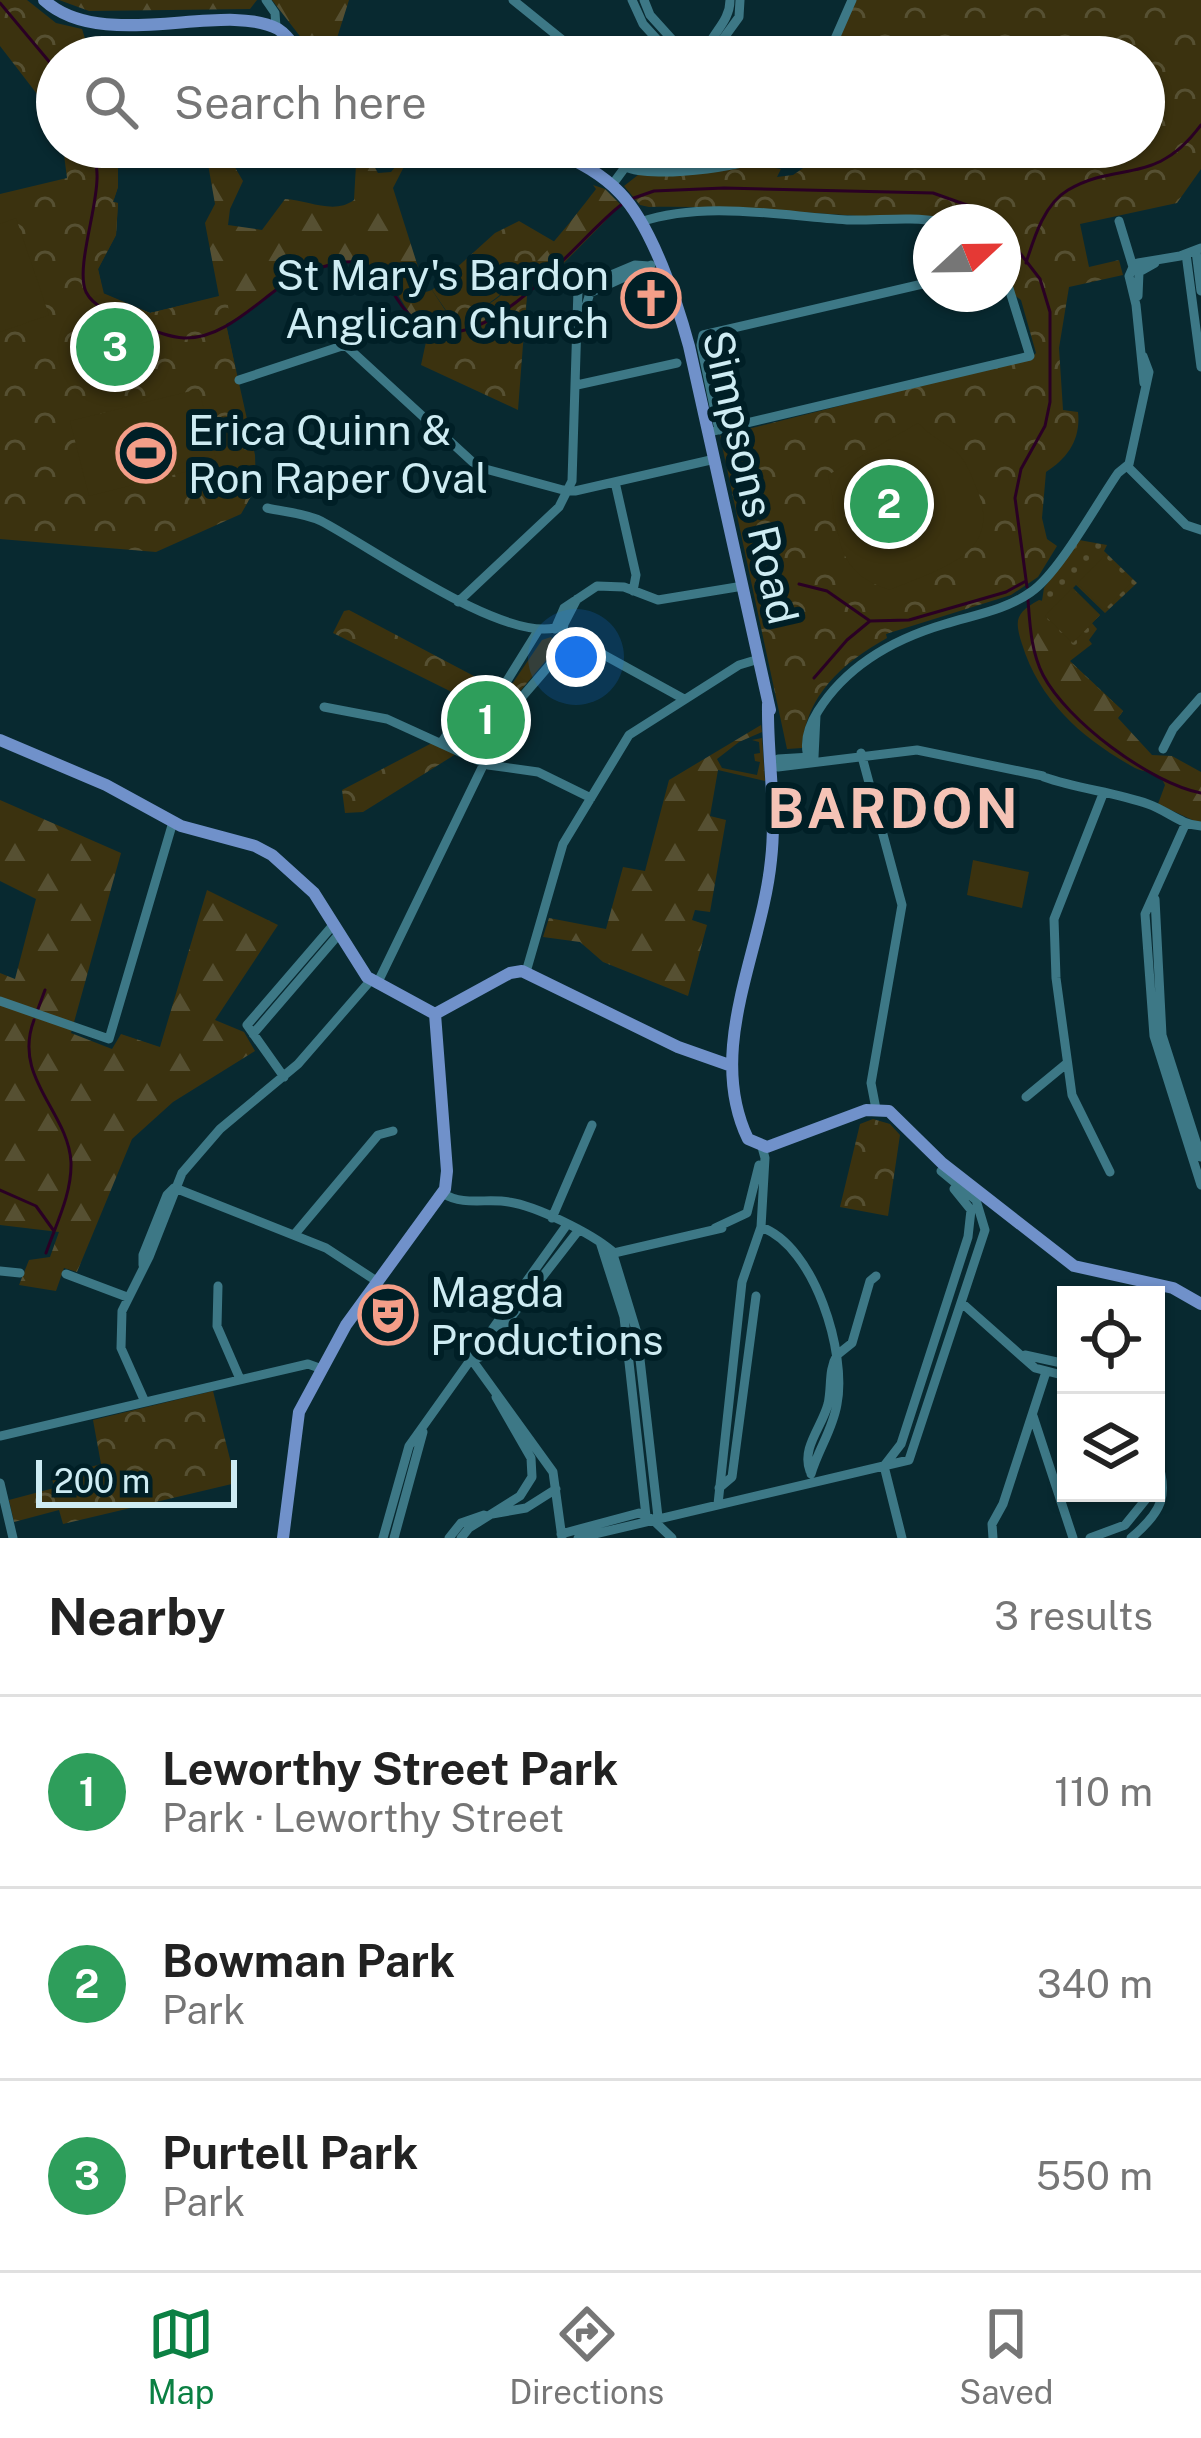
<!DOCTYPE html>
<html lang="en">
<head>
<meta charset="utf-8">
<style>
  :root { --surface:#fff; --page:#f6f6f6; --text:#222; --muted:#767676; --line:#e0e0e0; --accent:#0b8043 }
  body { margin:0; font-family:"Public Sans",sans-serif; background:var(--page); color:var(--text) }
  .controls { position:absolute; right:36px; bottom:36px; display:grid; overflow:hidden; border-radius:0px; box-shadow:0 3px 9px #0004 }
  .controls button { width:108px; height:108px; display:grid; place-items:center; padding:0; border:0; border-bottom:3px solid var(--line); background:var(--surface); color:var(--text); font:60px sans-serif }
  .compass { position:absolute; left:913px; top:204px; width:108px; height:108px; border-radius:50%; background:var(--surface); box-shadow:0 3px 9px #0004; rotate:68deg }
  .scale { position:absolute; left:36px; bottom:30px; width:201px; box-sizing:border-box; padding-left:12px; border:6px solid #ceecf3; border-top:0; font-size:33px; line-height:42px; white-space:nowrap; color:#ceecf3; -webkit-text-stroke:9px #001f26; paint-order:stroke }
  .you { position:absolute; left:576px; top:657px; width:42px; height:42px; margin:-30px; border:9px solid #fff; border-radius:50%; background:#1a73e8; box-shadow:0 0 0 18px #1a73e833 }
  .badge { display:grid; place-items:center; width:78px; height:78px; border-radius:50%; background:var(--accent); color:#fff; font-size:39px; font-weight:700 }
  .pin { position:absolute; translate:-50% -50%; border:6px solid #fff; box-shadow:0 3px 12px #0006 }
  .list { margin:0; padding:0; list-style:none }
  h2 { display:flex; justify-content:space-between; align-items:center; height:156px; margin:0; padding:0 48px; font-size:51px }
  h2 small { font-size:39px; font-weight:400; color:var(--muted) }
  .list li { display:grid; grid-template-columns:78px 1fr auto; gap:36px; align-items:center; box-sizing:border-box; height:192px; padding:0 48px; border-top:3px solid var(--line) }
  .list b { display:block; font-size:45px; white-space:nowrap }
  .list p { margin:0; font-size:39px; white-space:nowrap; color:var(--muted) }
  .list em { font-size:39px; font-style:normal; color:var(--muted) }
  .icon { flex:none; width:66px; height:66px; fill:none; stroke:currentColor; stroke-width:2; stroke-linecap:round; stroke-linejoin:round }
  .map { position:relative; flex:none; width:1201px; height:1538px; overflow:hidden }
  .search { position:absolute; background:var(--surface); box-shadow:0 3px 9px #0004; left:36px; right:36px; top:36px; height:132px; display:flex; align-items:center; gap:30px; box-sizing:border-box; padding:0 42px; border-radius:66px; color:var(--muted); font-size:45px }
  .sheet { height:732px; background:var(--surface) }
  nav { display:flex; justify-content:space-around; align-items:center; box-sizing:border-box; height:168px; border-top:3px solid var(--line); background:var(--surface); font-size:33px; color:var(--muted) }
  nav a { display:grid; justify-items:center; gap:6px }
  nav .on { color:var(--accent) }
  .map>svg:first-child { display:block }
  .grass { fill:url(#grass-dots) }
  .forest { fill:url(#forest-firs) }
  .park { fill:url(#park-crowns) }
  .pitch { fill:#3b320f }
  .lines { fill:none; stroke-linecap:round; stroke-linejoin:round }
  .stream { stroke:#2a0024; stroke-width:3 }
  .minor { stroke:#3d7886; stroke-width:9 }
  .major { stroke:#7091ca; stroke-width:12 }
  .labels { text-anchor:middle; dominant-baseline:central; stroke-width:12; stroke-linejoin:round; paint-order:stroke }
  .poi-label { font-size:42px; fill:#ceecf3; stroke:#001f26; text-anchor:start }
  .street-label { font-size:42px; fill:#ceecf3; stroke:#001f26 }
  .district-label { font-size:54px; font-weight:bold; letter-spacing:3px; fill:#f5c3b6; stroke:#001f26 }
</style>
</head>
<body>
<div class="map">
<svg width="1201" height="1538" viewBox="0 0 1201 1538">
  <defs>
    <pattern id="grass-dots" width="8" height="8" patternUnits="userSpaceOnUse" patternTransform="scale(3)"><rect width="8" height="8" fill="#3b320f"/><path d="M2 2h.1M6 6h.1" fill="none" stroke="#565032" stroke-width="1.8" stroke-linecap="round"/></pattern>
    <pattern id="forest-firs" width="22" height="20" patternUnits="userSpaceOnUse" patternTransform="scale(3)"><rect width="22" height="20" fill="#3b320f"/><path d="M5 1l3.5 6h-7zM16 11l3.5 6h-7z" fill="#565032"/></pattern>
    <pattern id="park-crowns" width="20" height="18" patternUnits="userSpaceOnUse" patternTransform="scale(3)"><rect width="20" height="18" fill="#3b320f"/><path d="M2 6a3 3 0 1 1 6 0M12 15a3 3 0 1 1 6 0" fill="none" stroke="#565032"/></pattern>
  </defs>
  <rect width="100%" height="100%" fill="#082930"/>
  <path class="grass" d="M1079,540L1107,545L1104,551L1137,583L1105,613L1076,585L1073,588L1100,615L1092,623L1097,629L1089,640L1092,644L1070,661L1123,711L1114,723L1038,626L1044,588Z"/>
  <path class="forest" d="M59,0H257L250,9L89,11Z
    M272,0H349L331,57H316Z
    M118,147V187L113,202L118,203L116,235L98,269L104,294L150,313L219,296L205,223L215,204L205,147H223L243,181L230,209L228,225L262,230L285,199C308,200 334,215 354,200L357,147H364V158L371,161L378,173L391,172L402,159L390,147L411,153L393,188L426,292L432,290L447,313C456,312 467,313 476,310C511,300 573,219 596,189L593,185L605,189L621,205L555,272L527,291L526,310L494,330L425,338L428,328C407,319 401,294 386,278C339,228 268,303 226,324L236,371L59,284Z
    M1039,600L1047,602L1041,622L1068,648L1070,662L1123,711L1118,718L1152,755L1172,756L1201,772V824L1158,804L1165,785L1161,777C1151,770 1145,773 1135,768C1083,739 1040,702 1022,644C1014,619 1016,613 1039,600Z
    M761,725L762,732L739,742L717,759L722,768L757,775L760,762L755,761L754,754L760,753L759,742L752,740L762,738L765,781L718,770L710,816L726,820L710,912L695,910L692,920L707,925L688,996L603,962L580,942L543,937L549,918L606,929L623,867L645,871L669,780Z
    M0,800L121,853L71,1033L112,1049L121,1034L160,1047L207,890L278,925L215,1020L244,1032L255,1051L173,1102L132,1139L77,1272L64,1268L56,1291L19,1285L29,1260L50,1257L59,1232L0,1225V973L15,979L36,899L0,881Z"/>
  <path class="park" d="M0,0H27L56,23L82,29L91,57H57V120L0,46Z
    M854,0H1201V169L1177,203L1080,224L1089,267L1119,260L1123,275L1069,287L1059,348L1063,410L1078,412C1081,439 1068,458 1046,472L1042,518L1047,539L1057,546L1038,577L1011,595L886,634L887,638C841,664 806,695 802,748L787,749L720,436L1030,358L1036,353L1021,300L1013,294L1003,267V222C885,222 768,205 649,207L640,205L624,186L638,175L751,164L781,169L777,177L793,175L809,164L810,147H1144V57H829Z
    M63,147H118V187L113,202L118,203L116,235L98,269L103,293L150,313L226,295L229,311L224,316L255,455L256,488L241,514L156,552L0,539V194L67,178Z
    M519,221L555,242C535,264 481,320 452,319L432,290L495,233Z
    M527,292L518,410L421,365L429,328C470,337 495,314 527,292Z
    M349,610L506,693L542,640L551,637L558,646L516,696L485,752L480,754L464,749L363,812L345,813L342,790L455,731L486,709L333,633L344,611Z
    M873,1119L890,1124L900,1135L888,1216L840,1207L860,1124Z
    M213,1391L236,1483L63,1524L59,1510L14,1522L9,1500L54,1488L52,1478L101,1464L93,1420Z"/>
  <path class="pitch" d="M16,218L49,315L0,332V224Z
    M199,389L217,464L89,496L70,421Z
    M918,423C932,437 942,441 955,451C967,460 973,480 978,492C1003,556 935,570 890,590C828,571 841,526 828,475Z
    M1104,556L1131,583L1104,610L1077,584Z
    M1072,588L1100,615L1073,643L1045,616Z
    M973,860L1029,872L1022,908L967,895Z"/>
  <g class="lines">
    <path class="stream" d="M0,3L57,71
      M93,147C94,156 97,165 97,174C99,204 75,268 86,292C94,308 117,316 132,322C148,328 166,337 184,338C221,339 252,307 280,287C297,275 318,267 339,263C387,253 389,304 420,324C483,367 578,237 621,205
      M628,200L654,191L724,188L933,193L978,209L994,222
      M1003,231L1040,279L1050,312V402L1045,426L1021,469L1015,498L1027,587
      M1026,263C1034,238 1044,204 1068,190C1120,160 1155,187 1201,125
      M799,584L827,591L870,621
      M1028,600C1030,626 1031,651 1043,675C1067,721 1150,783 1201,793
      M814,678L847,640L870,621L909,620L1006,592L1026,581
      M38,1009L45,990
      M34,1020C12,1078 68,1111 71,1162C72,1194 56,1224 46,1253
      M0,1190L36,1206L54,1231"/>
    <path class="minor" d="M266,0L275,13L276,27
      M513,0L565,42L576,57
      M632,0L643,24L673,57
      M644,0L650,15L688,57
      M705,57C708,35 730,24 730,0
      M710,57L739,17L740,0
      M827,57L852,0
      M626,167C652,180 763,166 785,147
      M588,168L597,147
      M612,185L640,147
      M1119,221L1133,267L1129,276L1136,305L1144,383
      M640,222C706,200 780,216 847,220C878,221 910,216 941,222
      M1196,251L1201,291
      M1186,254L1201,367
      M1138,263L1180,256L1201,248
      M1138,296L1139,272L1155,263
      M578,332L590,293L651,265
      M239,380L345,345L478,467L563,490L575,491L715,459
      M577,385L677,363
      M719,430L701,345L703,335L931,282
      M709,432L1030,356L1003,269
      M1127,466L1186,525L1201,530
      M615,482L636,575L633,591
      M267,508C284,512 305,513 321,521C373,548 499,640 555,628
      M458,602L559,507L572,481L578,289L635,265L649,266
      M555,629L564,608L597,586L624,587L658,600L743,586
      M562,635L575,639L684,699
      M324,707L387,719L488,765L538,772L591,798
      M816,715L814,757L810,762C802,744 808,727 818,711C847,665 894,639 945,624C974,615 1006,610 1031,592C1059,573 1097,503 1118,473L1129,464L1149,372L1143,356
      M441,743L450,730L500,692L539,629
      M1163,749L1173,729L1201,697
      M861,753L902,905L871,1083L876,1109
      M778,759L811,757
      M778,767L917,750L1043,776
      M1044,777C1078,789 1114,792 1148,804C1168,811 1181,825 1201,826
      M1103,794L1054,919L1056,978L1072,1095L1110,1172
      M1185,825L1145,914L1154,1036L1201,1185
      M1155,899L1162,1035L1201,1157
      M526,972L563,844L629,735L739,665L759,659
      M377,984L509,712L560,653L564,624L577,599
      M0,1001L109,1039L173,822
      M253,1034L339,934
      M284,1077L247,1025L334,924
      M1026,1097L1066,1064
      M175,1188L326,1248L378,1282
      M444,1194C463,1206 488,1198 509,1202C536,1206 591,1233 612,1251L637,1333L658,1517
      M552,1218L592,1125
      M761,1227C815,1246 847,1354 837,1404C833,1429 818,1450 811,1474
      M715,1228L747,1213L759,1165
      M294,1235L378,1135L393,1131
      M600,1242L624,1317L646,1516
      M614,1253L722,1228
      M143,1265V1255L167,1195L174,1188
      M0,1271L20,1273
      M66,1274L127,1297
      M218,1286L217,1326L240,1379
      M963,1304L1035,1368L1066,1376
      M837,1355L852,1343L870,1281L876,1276
      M1025,1355L1066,1364
      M472,1360L553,1472L562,1538
      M472,1360L480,1357L578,1231
      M145,1402L121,1348L122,1311L149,1257L182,1173L220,1129L298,1064L371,980
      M1033,1416L1073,1538
      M0,1436L308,1364L322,1369
      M884,1466L901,1444L968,1237L971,1210L954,1189
      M884,1466L902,1538
      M810,1471C801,1448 822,1427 828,1404C832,1387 828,1370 837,1355
      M0,1483L13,1538
      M719,1488L732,1477L756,1296
      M718,1504L742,1282L761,1227L765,1158L762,1147
      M492,1514L526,1508L556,1489
      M561,1534L639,1513L652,1519L672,1538
      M383,1538L409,1446L566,1226
      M394,1538L423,1432
      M449,1538L461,1523L484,1515
      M461,1538L469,1528L520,1496L532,1477L531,1458L496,1397
      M578,1538L909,1460L985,1230L976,1200L941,1171
      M993,1538L992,1524L1003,1504L1046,1372
      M1090,1538L1125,1525L1151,1493
      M1131,1538C1162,1512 1170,1495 1156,1457"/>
    <path class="major" d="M44,0C103,54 223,0 278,29C289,36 295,47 303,57
      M549,147C574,160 600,172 620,193C652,226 677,302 689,346L770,710
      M768,704C767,756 777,808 771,860C762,952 705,1049 748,1139L767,1147L866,1110L889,1111L942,1163L1074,1266L1173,1288L1201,1304
      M0,740L106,785L181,826L255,846L272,855L314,893L367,977L435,1014
      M435,1014L510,973L522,971L678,1047L729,1065
      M283,1538L299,1412L346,1325L445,1189L447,1171L435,1014"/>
  </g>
  <defs>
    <symbol id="church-ring" viewBox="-11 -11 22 22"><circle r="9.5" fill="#001f26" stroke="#f49e88" stroke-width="1.5"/><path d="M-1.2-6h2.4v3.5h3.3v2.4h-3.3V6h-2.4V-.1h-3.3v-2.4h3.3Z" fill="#f49e88"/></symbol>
    <symbol id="stadium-ring" viewBox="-11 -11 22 22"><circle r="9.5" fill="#001f26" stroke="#f49e88" stroke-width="1.5"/><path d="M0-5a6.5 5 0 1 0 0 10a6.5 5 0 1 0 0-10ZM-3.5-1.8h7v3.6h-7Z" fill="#f49e88"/></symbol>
    <symbol id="theatre-ring" viewBox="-11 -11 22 22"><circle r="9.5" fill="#001f26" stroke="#f49e88" stroke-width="1.5"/><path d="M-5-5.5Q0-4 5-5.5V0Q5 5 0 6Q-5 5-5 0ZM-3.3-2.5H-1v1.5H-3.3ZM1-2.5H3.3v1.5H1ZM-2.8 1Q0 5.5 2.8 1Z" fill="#f49e88"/></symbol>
  </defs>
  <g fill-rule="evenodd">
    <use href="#church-ring" x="618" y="265" width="66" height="66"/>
    <use href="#stadium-ring" x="113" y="420" width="66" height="66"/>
    <use href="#theatre-ring" x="355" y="1282" width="66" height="66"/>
  </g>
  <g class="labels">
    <g class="poi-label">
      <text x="609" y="274" text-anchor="end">St Mary's Bardon<tspan x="609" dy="48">Anglican Church</tspan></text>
      <text x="188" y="429">Erica Quinn &amp;<tspan x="188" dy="48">Ron Raper Oval</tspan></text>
      <text x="430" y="1291">Magda<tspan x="430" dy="48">Productions</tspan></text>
    </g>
    <g class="street-label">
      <text transform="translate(751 477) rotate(77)">Simpsons Road</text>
    </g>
    <g class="district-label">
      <text x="894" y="808">BARDON</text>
    </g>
  </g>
</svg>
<div class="controls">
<button><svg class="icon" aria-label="locate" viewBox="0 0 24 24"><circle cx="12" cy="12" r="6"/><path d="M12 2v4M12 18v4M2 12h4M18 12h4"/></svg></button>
<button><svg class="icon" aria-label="layers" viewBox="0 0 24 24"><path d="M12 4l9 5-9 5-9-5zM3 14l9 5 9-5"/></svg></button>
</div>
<svg class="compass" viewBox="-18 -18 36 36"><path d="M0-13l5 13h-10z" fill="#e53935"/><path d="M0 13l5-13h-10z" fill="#767676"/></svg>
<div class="scale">200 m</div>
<div class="you"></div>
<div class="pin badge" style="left:486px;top:720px;background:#2e9e5b">1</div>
<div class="pin badge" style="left:889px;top:504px;background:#2e9e5b">2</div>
<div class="pin badge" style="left:115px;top:347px;background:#2e9e5b">3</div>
<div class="search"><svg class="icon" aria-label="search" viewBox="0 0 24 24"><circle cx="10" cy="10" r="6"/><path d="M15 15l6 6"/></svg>Search here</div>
</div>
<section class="sheet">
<h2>Nearby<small>3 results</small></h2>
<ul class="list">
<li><span class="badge" style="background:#2e9e5b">1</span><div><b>Leworthy Street Park</b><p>Park · Leworthy Street</p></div><em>110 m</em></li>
<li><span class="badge" style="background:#2e9e5b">2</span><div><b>Bowman Park</b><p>Park</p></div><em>340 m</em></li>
<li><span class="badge" style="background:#2e9e5b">3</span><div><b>Purtell Park</b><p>Park</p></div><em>550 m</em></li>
</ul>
</section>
<nav>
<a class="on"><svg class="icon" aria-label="map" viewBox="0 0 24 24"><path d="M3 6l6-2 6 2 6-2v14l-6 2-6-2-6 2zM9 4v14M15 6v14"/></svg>Map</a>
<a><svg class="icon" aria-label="directions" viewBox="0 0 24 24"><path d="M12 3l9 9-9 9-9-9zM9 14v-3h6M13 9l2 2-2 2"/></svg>Directions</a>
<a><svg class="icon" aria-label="saved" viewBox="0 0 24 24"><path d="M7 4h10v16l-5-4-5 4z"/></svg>Saved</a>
</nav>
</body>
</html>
